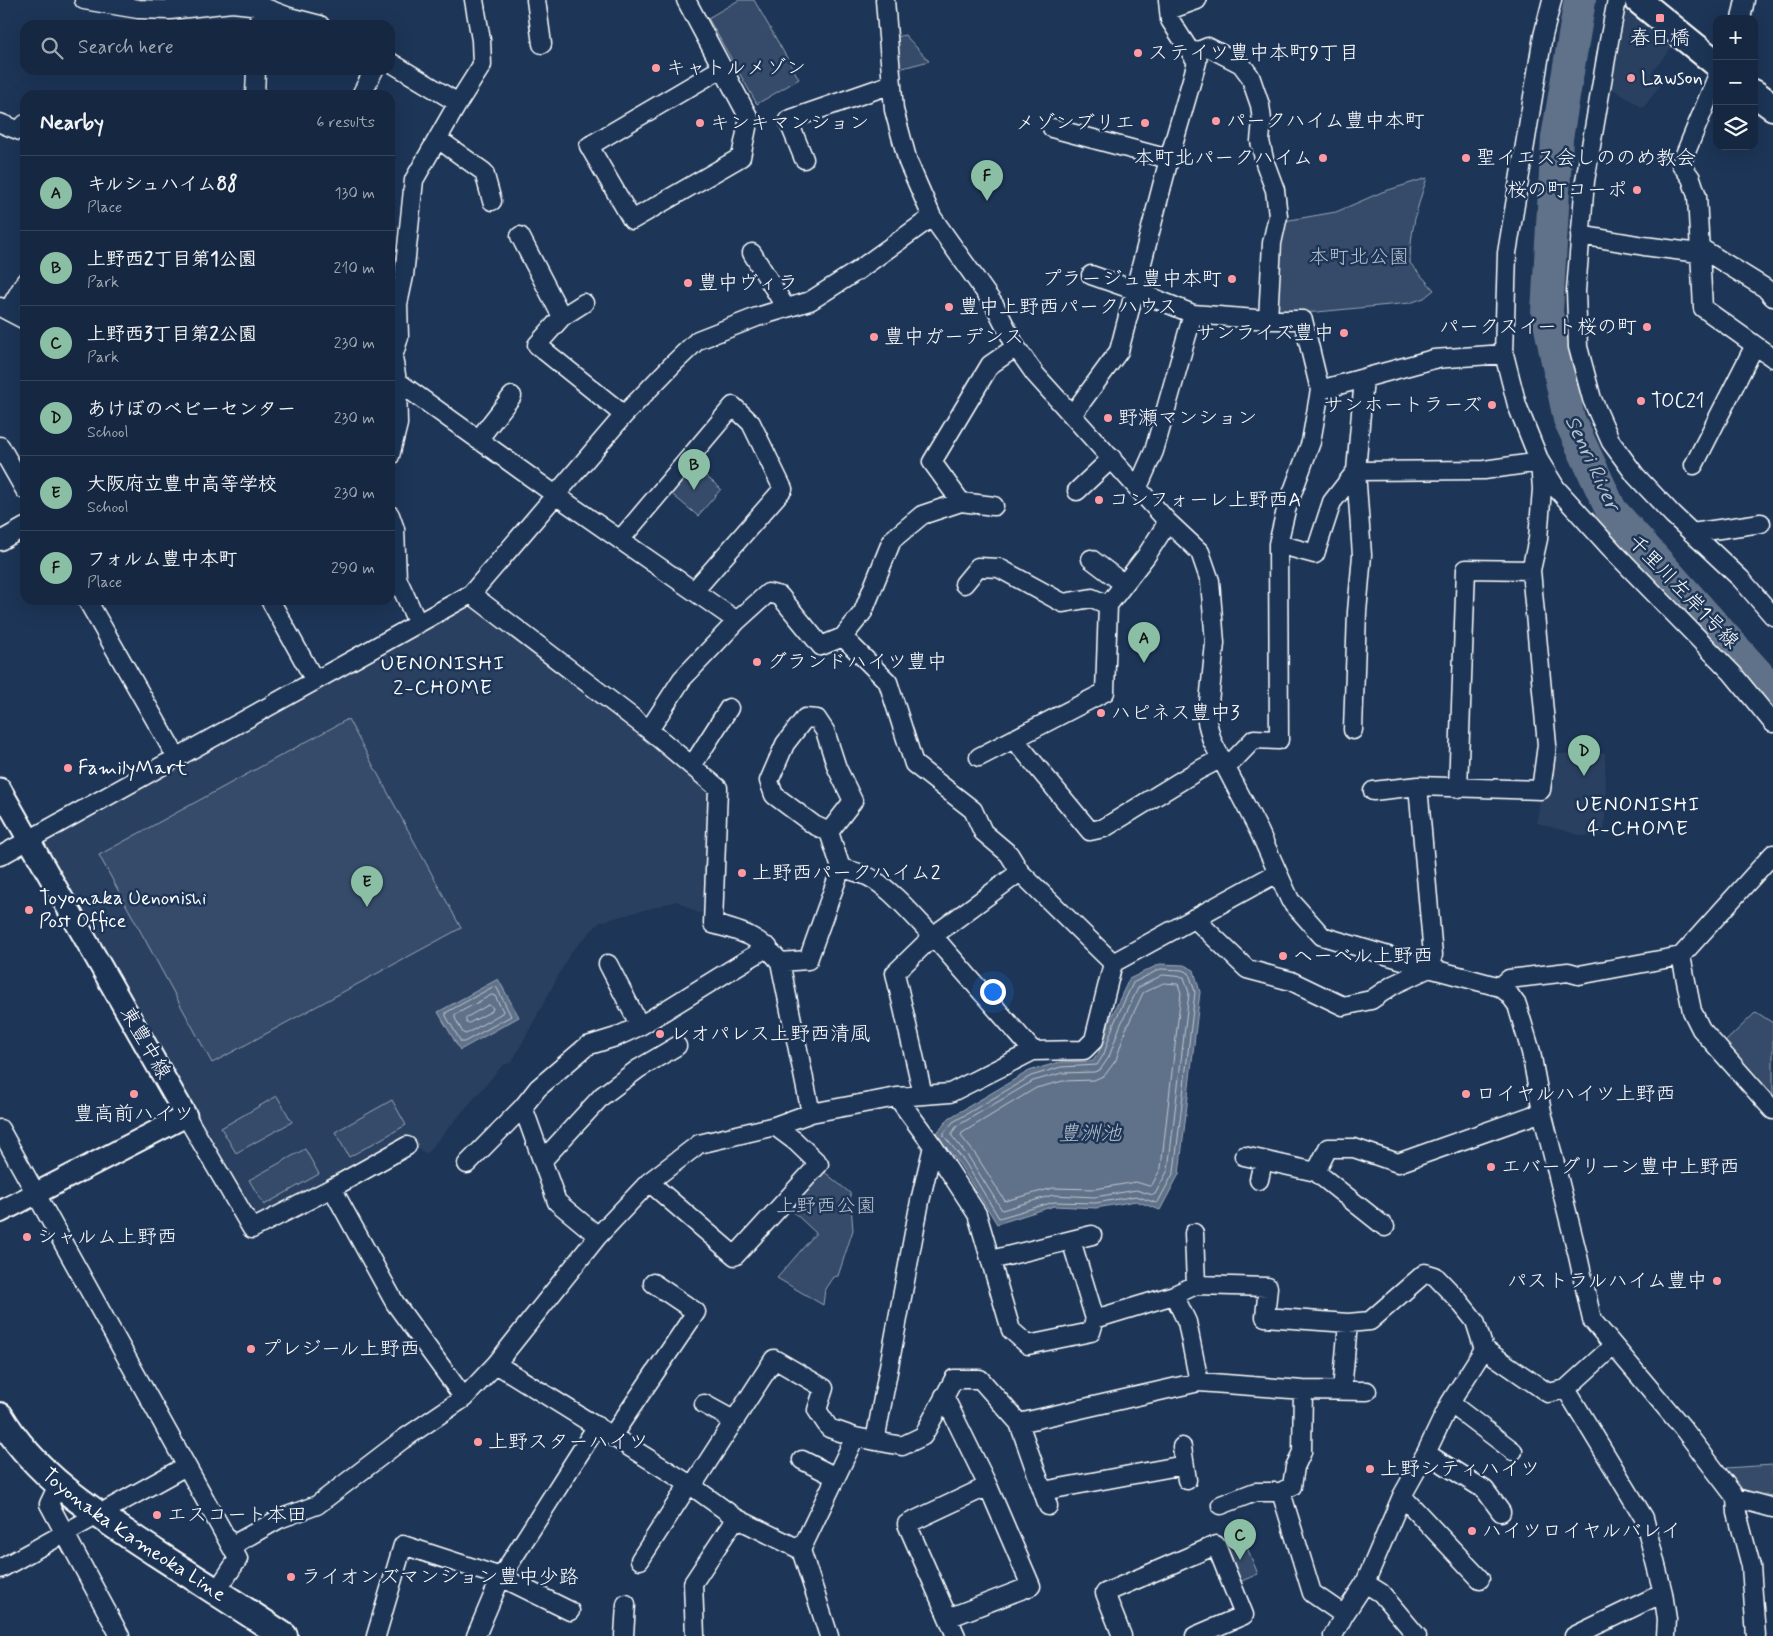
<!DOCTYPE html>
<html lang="en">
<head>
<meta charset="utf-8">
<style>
  :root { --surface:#162841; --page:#1f3048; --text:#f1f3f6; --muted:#9ea6b1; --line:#35445a; --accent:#8abfa5 }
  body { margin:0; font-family:Mynerve,"Klee One",sans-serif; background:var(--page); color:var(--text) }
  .controls { position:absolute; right:15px; top:15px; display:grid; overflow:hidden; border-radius:10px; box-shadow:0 5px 20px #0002 }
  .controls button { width:45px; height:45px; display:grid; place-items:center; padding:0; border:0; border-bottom:1px solid var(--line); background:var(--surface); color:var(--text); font:25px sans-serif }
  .you { position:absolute; left:992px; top:991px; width:18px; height:18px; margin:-12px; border:4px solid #fff; border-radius:50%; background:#1a73e8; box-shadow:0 0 0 8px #1a73e833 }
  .badge { display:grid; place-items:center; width:32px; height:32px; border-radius:50%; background:var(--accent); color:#111; font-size:16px; font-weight:700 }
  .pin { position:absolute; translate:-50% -41px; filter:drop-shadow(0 1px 2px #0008) }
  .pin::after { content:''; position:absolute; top:26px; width:18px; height:15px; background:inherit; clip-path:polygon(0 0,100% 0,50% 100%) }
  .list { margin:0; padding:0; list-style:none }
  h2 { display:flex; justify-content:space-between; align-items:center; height:65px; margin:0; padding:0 20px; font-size:21px }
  h2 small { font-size:16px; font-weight:400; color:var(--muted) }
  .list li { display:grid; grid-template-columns:32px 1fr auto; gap:15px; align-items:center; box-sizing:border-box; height:75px; padding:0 20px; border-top:1px solid var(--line) }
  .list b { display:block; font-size:19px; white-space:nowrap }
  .list p { margin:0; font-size:16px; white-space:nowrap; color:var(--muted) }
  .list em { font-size:16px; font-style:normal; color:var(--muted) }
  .icon { flex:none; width:28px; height:28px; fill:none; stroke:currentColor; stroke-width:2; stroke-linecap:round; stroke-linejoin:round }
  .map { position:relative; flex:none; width:1773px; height:1636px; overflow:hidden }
  .search { position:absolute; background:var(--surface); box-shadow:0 5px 20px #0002; left:20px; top:20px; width:375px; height:55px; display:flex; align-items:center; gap:12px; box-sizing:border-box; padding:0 18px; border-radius:15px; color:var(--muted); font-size:19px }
  .panel { position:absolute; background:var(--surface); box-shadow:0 5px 20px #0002; left:20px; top:90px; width:375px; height:515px; border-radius:15px }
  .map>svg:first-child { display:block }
  .built { fill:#2a4161 }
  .green { fill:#364b69; stroke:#9aa5b4 }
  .water { fill:#617289; stroke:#a0aab8 }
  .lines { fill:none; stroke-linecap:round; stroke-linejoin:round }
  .shore { stroke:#c0c7d0; stroke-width:1 }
  .river { stroke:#617289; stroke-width:32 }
  .minor-casing { stroke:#fff; stroke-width:21 }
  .tertiary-casing { stroke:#fff; stroke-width:25 }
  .primary-casing { stroke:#fff; stroke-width:30 }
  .minor { stroke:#1d3557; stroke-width:18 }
  .tertiary { stroke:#1d3557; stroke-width:21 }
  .primary { stroke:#1d3557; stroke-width:26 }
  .poi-dot { fill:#ff9aa2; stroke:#1d3557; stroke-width:2 }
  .labels { text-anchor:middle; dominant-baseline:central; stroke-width:5; stroke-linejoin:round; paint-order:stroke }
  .poi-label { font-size:20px; fill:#fff; stroke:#1d3557; text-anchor:start }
  .park-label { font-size:20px; fill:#b9c0ca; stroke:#1d3557 }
  .street-label { font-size:20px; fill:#fff; stroke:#1d3557 }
  .water-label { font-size:21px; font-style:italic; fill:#b8c0ca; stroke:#1d3557 }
  .neighbourhood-label { font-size:21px; letter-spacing:1px; fill:#fff; stroke:#1d3557 }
</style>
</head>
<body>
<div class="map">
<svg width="1773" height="1636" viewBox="0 0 1773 1636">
  <rect width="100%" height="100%" fill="#1d3557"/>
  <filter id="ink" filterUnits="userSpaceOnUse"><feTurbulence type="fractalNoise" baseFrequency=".02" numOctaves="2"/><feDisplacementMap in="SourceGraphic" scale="10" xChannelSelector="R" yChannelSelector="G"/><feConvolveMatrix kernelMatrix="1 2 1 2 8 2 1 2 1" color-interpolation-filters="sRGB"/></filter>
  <g filter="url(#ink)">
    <path class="built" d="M1627,8L1674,44L1650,75L1661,84L1643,108L1606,85L1622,11Z
      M471,602L709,787L706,912L698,913L677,901L600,922L571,952L512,1062L502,1066L426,1154L407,1140L261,1220L250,1217L45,847L47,836Z
      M1605,753L1606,800L1604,835L1583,836L1537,823L1540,798L1547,797L1552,754Z"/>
    <path class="green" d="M739,0H754L799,79L757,104L708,18Z
      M905,35L929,61L895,70L892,38Z
      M1427,178C1417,207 1410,232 1410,263L1434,290L1424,298L1410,303L1317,312L1277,314L1278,255L1284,221L1336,212L1382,192Z
      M692,464L721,489L698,516L668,491Z
      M348,719L461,928L212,1063L99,855Z
      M1756,1012L1773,1023V1101L1723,1044Z
      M277,1096L292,1122L236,1153L221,1128Z
      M392,1100L406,1125L349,1157L335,1132Z
      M305,1149L319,1174L264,1205L249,1180Z
      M822,1170L850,1193L853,1230L838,1276L833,1277L825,1289L823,1305L777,1278L816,1233L789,1208Z
      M1773,1465V1496L1748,1493L1735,1487L1725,1468Z
      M1241,1533L1258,1574L1237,1583L1221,1545Z"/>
    <path class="water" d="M1160,964L1184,965L1194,970L1200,992L1179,1174L1160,1210L1136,1201L1096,1208L1054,1206L997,1224L960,1165L936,1134L949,1118L1029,1071L1060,1062L1093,1061L1099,1052L1109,1022L1129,979Z
      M498,979L519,1017L460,1050L438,1012Z"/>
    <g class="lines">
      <path class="shore" d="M1161,969L1182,970L1189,973L1195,992L1174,1172L1158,1202L1156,1203L1136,1196L1096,1203L1054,1202L999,1218L965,1162L944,1136V1133L953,1122L1031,1076L1061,1067L1097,1065L1104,1054L1114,1023L1133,983Z
        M1163,975L1184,977L1189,993L1168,1170L1155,1194L1153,1195L1136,1190L1095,1197L1053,1195L1002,1210L970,1159L952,1136V1133L957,1126L1033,1081L1062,1073L1094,1072L1100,1070L1109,1057L1120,1026L1138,988Z
        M1164,983L1178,984L1181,993L1161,1168L1152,1185L1149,1186L1136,1182L1095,1189L1053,1188L1005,1201L976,1155L961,1136L962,1133L1036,1088L1063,1081L1094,1080L1105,1075L1116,1060L1126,1029L1143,993Z
        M495,986L497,988L511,1016L464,1042H461L446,1016V1013Z
        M492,995L495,996L503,1011L502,1013L466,1034L463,1033L455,1018V1015Z
        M489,1005L493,1008L492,1011L469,1023H466V1018Z"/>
      <path class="river" d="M1580,0L1557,138L1547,313L1569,419L1611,510L1773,691"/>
      <defs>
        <path id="minor" d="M84,0L138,9L170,10L232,3L260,6L289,17L320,25
          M536,0L542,44
          M686,0L749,118L741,157L632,220L589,146L722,68
          M1168,0L1170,20L1197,62
          M1552,0L1543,36L1507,253L1504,354L1517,405L1540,462L1556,488L1614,552L1732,673L1773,723
          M1617,0L1609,41L1585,181L1576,291L1578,347L1592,399L1611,442L1636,476L1673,515L1741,579L1773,616
          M1169,10L1197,0
          M1741,19L1745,0
          M259,25L260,0
          M390,62L458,103L482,65L481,40L474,0
          M1717,77L1681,164L1691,178L1697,196L1703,308L1773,358
          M255,95L256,70
          M361,95L374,70
          M458,103L414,180L404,276L398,304L399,337L393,357L397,381L557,496L737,621
          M0,123L20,131L25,124
          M1052,128L1169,159
          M438,139L484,172L492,201
          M804,159L788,120L892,84
          M932,217L995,306L1016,347L1035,374L1168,522L1200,552L1210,581L1215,643L1207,722L1212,741L1259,831L1290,900L1322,936L1429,968L1500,987L1509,994L1517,1005L1531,1052L1542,1112L1578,1256L1592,1320L1682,1427L1736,1498L1773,1508
          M1580,235L1644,246L1699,253
          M520,236L562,317L537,345L624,415
          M1699,247L1765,288L1773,297
          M752,253L786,308
          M1091,275L1134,290L1193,314L1268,320H1303L1320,390L1311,442L1286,510L1278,544L1279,740L1254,739L1227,767
          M0,307L25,320
          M8,311L25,282
          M562,317L584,303
          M1320,390L1434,359L1504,354
          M1072,415L1119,351L1169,159L1197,62L1198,51L1208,47L1241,64L1250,76L1260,105L1262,120L1260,141L1265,163L1275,190L1278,216L1272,243L1268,320
          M478,440L512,396
          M0,446L25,490
          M390,456L398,424L397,381
          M1694,465L1755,345
          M1138,487L1154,451L1193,314
          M1077,491L1112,458
          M961,502L932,462L990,365L1016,347
          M390,515L395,529L397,578L418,624
          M1692,533L1761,523
          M620,540L733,406L751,423L783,489L694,591
          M0,541L25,527
          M1278,544L1315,554L1332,502L1356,471L1484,470L1540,462L1542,489L1538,539L1531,570L1547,745L1541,790L1418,786L1373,791
          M1091,559L1124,584
          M964,584L978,567L999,568L1063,603L1092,598L1108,605
          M471,594L649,730L718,788L713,924C744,932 759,936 780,962L808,960L841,868C852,871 864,873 874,880C896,894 914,917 933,936L1020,872L1113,963
          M87,600L177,758
          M270,600L315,681
          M843,637L888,682L914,764L973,810L983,832L1009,854L1020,872
          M649,730L682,679L737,621L768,593L780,596L821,646L843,637L863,612L892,540L922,515L961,502L994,506
          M1353,730L1357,612L1362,555L1356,471L1364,378
          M1014,739L1090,831L1104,828L1197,771L1222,758
          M979,757L1105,692L1108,605L1146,556L1168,522
          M692,766L729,708
          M1458,788L1466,569L1531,570
          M829,832L853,801L837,768L825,731L817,719L805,718L785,744L769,781L774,795L814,825L829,832L841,868
          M0,856L471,594L624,415L674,363L698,340L757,317L810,301L857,271L932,217L908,162L894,110L885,0
          M1194,918L1247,969L1291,981L1343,1006L1371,1000L1393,985L1429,968L1433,955L1418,786
          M1681,956L1773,854
          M780,962L811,1113
          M608,964L640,1026
          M1500,987L1509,979L1568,972L1579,975L1681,956L1692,1011L1701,1029L1773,1110
          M923,1095L895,973L933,936L1033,1051
          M897,1097L933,1146L977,1214L1011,1330L1028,1345L1091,1332L1095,1319L1174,1295L1187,1322L1199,1382
          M523,1107L557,1202L598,1236
          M186,1116L252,1229L332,1188L395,1303L464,1398
          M775,1126L795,1141L819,1164L735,1256L649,1182L699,1144L775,1126L811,1113L897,1097L950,1093L1033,1051L1084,1050L1094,1040L1113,963L1277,873
          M0,1129L238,1559L216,1592
          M1244,1156L1316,1172L1385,1227
          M542,1161L602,1096L638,1069L677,1046
          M467,1164L523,1107L538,1088L587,1046L616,1037L640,1026L768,947
          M1316,1172L1328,1148H1354L1398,1163L1542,1112
          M1259,1180L1263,1161
          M332,1188L407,1146
          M1194,1233L1196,1285
          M1071,1240L1095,1319
          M991,1260L1092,1235
          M1174,1295L1196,1285L1268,1287L1265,1317L1348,1323L1370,1321L1425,1273L1435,1276L1459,1301L1475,1321L1484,1349L1450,1403L1426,1453L1402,1496L1365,1583L1344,1615L1333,1636
          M1484,1349L1548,1393L1566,1389L1613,1346
          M496,1364L689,1484L736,1518L801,1550L829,1636
          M1566,1389L1644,1518L1663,1593L1667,1619L1666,1636
          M1303,1390L1302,1452L1295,1467L1292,1486L1281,1492L1312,1593L1344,1615
          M1342,1391L1348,1323
          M944,1396L988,1486L1031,1586L948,1618
          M1450,1403L1513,1451
          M704,1404L735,1421
          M1019,1423L1199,1382L1303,1390L1367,1391
          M612,1436L696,1312L653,1283
          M875,1441L920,1201L933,1146
          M1182,1447L1187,1480
          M1426,1453L1485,1490L1501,1512
          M802,1460L836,1477
          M58,1485L49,1504L120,1636
          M1043,1491L1184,1465
          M1402,1496L1480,1579
          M1736,1498L1737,1513L1751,1566L1756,1636
          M1221,1505L1255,1492H1281
          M231,1546L279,1519L317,1505L402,1440L464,1398L496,1364L598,1236L649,1182
          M801,1550L855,1437
          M640,1560L689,1484L696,1480L774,1359L824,1388L817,1410L829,1428L855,1437L902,1446L923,1436L954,1379H980L1019,1423L1048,1506
          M0,1569L186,1466
          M1365,1583L1381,1593L1417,1636
          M376,1636L403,1545L501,1577L570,1611
          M476,1636L501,1577L597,1426
          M624,1636L626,1604
          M695,1636L693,1583L736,1518
          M956,1636L907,1524L988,1486
          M1122,1636L1105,1593L1216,1545L1244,1615L1195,1636
          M1574,1636L1663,1593"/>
        <path id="tertiary" d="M0,789L186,1116L0,1212"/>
        <g id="primary">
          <path d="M1638,0L1717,64"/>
          <path d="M1754,93L1773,107"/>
          <path id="s1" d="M0,1416C36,1477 98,1515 156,1553C199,1581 242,1608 284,1636"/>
        </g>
      </defs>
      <use href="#minor" class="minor-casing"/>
      <use href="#tertiary" class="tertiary-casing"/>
      <use href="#primary" class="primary-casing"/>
      <use href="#minor" class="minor"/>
      <use href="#tertiary" class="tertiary"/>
      <use href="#primary" class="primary"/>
    </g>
  </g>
  <g class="poi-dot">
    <rect x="1655" y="13" width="10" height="10" rx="2.5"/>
    <circle cx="1138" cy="53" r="5"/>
    <circle cx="656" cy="68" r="5"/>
    <circle cx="1631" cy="78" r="5"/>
    <circle cx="1216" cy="121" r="5"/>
    <circle cx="700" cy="123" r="5"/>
    <circle cx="1145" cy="123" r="5"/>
    <circle cx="1323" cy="158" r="5"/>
    <circle cx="1466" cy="158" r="5"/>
    <circle cx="1637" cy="190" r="5"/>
    <circle cx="1232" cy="279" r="5"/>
    <circle cx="688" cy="283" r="5"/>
    <circle cx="949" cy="307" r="5"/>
    <circle cx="1647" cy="327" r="5"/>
    <circle cx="1344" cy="333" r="5"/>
    <circle cx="874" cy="337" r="5"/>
    <circle cx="1641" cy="401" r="5"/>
    <circle cx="1492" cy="405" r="5"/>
    <circle cx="1108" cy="418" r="5"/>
    <circle cx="1099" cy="500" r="5"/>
    <circle cx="757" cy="662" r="5"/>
    <circle cx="1101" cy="713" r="5"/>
    <circle cx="68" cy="768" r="5"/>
    <circle cx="742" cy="873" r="5"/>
    <circle cx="29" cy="910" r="5"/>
    <circle cx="1283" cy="956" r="5"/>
    <circle cx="660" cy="1034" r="5"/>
    <circle cx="134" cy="1094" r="5"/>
    <circle cx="1466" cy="1094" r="5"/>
    <circle cx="1491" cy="1167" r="5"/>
    <circle cx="27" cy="1237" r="5"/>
    <circle cx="1717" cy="1281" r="5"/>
    <circle cx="251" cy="1349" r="5"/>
    <circle cx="478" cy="1442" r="5"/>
    <circle cx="1370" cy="1469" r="5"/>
    <circle cx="157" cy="1515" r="5"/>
    <circle cx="1472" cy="1531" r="5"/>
    <circle cx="291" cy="1577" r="5"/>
  </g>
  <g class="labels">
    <g class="poi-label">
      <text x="1660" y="38" text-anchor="middle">春日橋</text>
      <text x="1148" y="53">ステイツ豊中本町9丁目</text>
      <text x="666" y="68">キャトルメゾン</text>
      <text x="1641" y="78">Lawson</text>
      <text x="1226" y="121">パークハイム豊中本町</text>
      <text x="710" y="123">キンキマンション</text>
      <text x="1135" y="123" text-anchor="end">メゾンブリエ</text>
      <text x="1313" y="158" text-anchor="end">本町北パークハイム</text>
      <text x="1476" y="158">聖イエス会しののめ教会</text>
      <text x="1627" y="190" text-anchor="end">桜の町コーポ</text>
      <text x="1222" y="279" text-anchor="end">プラージュ豊中本町</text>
      <text x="698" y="283">豊中ヴィラ</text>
      <text x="959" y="307">豊中上野西パークハウス</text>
      <text x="1637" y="327" text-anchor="end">パークスイート桜の町</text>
      <text x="1334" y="333" text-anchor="end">サンライズ豊中</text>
      <text x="884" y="337">豊中ガーデンス</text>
      <text x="1651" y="401">TOC21</text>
      <text x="1482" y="405" text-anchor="end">サンホートラーズ</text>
      <text x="1118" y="418">野瀬マンション</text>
      <text x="1109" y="500">コンフォーレ上野西A</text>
      <text x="767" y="662">グランドハイツ豊中</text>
      <text x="1111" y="713">ハピネス豊中3</text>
      <text x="78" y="768">FamilyMart</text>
      <text x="752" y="873">上野西パークハイム2</text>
      <text x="39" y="898">Toyonaka Uenonishi<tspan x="39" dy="23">Post Office</tspan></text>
      <text x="1293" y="956">ヘーベル上野西</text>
      <text x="670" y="1034">レオパレス上野西清風</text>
      <text x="1476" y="1094">ロイヤルハイツ上野西</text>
      <text x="134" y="1114" text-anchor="middle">豊高前ハイツ</text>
      <text x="1501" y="1167">エバーグリーン豊中上野西</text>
      <text x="37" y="1237">シャルム上野西</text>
      <text x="1707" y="1281" text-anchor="end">パストラルハイム豊中</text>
      <text x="261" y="1349">プレジール上野西</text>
      <text x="488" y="1442">上野スターハイツ</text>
      <text x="1380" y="1469">上野シティハイツ</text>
      <text x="167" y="1515">エスコート本田</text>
      <text x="1482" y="1531">ハイツロイヤルバレイ</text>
      <text x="301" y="1577">ライオンズマンション豊中少路</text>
    </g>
    <g class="park-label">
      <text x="1359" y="257">本町北公園</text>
      <text x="826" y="1206">上野西公園</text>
    </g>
    <g class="street-label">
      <text transform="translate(1683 592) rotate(46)">千里川左岸1号線</text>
      <text transform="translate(145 1043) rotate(60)">東豊中線</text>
      <text stroke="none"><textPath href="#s1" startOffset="181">Toyonaka Kameoka Line</textPath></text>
    </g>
    <g class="water-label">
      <text transform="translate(1592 463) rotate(65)">Senri River</text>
      <text x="1090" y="1134">豊洲池</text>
    </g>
    <g class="neighbourhood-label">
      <text x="443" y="664">UENONISHI<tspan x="443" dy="24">2-CHOME</tspan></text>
      <text x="1638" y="805">UENONISHI<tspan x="1638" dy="24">4-CHOME</tspan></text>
    </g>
  </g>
</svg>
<div class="controls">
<button>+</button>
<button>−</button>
<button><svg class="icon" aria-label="layers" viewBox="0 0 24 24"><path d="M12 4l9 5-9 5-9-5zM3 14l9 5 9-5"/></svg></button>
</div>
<div class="you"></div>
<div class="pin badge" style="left:1144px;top:663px">A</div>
<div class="pin badge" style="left:694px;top:490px">B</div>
<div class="pin badge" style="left:1240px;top:1560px">C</div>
<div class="pin badge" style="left:1584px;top:776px">D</div>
<div class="pin badge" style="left:367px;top:907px">E</div>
<div class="pin badge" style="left:987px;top:201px">F</div>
<div class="search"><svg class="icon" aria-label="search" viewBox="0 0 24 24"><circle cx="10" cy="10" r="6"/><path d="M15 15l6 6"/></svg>Search here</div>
<section class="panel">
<h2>Nearby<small>6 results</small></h2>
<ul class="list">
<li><span class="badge">A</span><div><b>キルシュハイム88</b><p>Place</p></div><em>130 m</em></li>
<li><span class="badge">B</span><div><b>上野西2丁目第1公園</b><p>Park</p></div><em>210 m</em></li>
<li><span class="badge">C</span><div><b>上野西3丁目第2公園</b><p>Park</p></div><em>230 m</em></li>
<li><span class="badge">D</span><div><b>あけぼのベビーセンター</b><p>School</p></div><em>230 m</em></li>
<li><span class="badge">E</span><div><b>大阪府立豊中高等学校</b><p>School</p></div><em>230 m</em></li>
<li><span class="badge">F</span><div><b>フォルム豊中本町</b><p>Place</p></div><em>290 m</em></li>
</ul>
</section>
</div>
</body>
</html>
